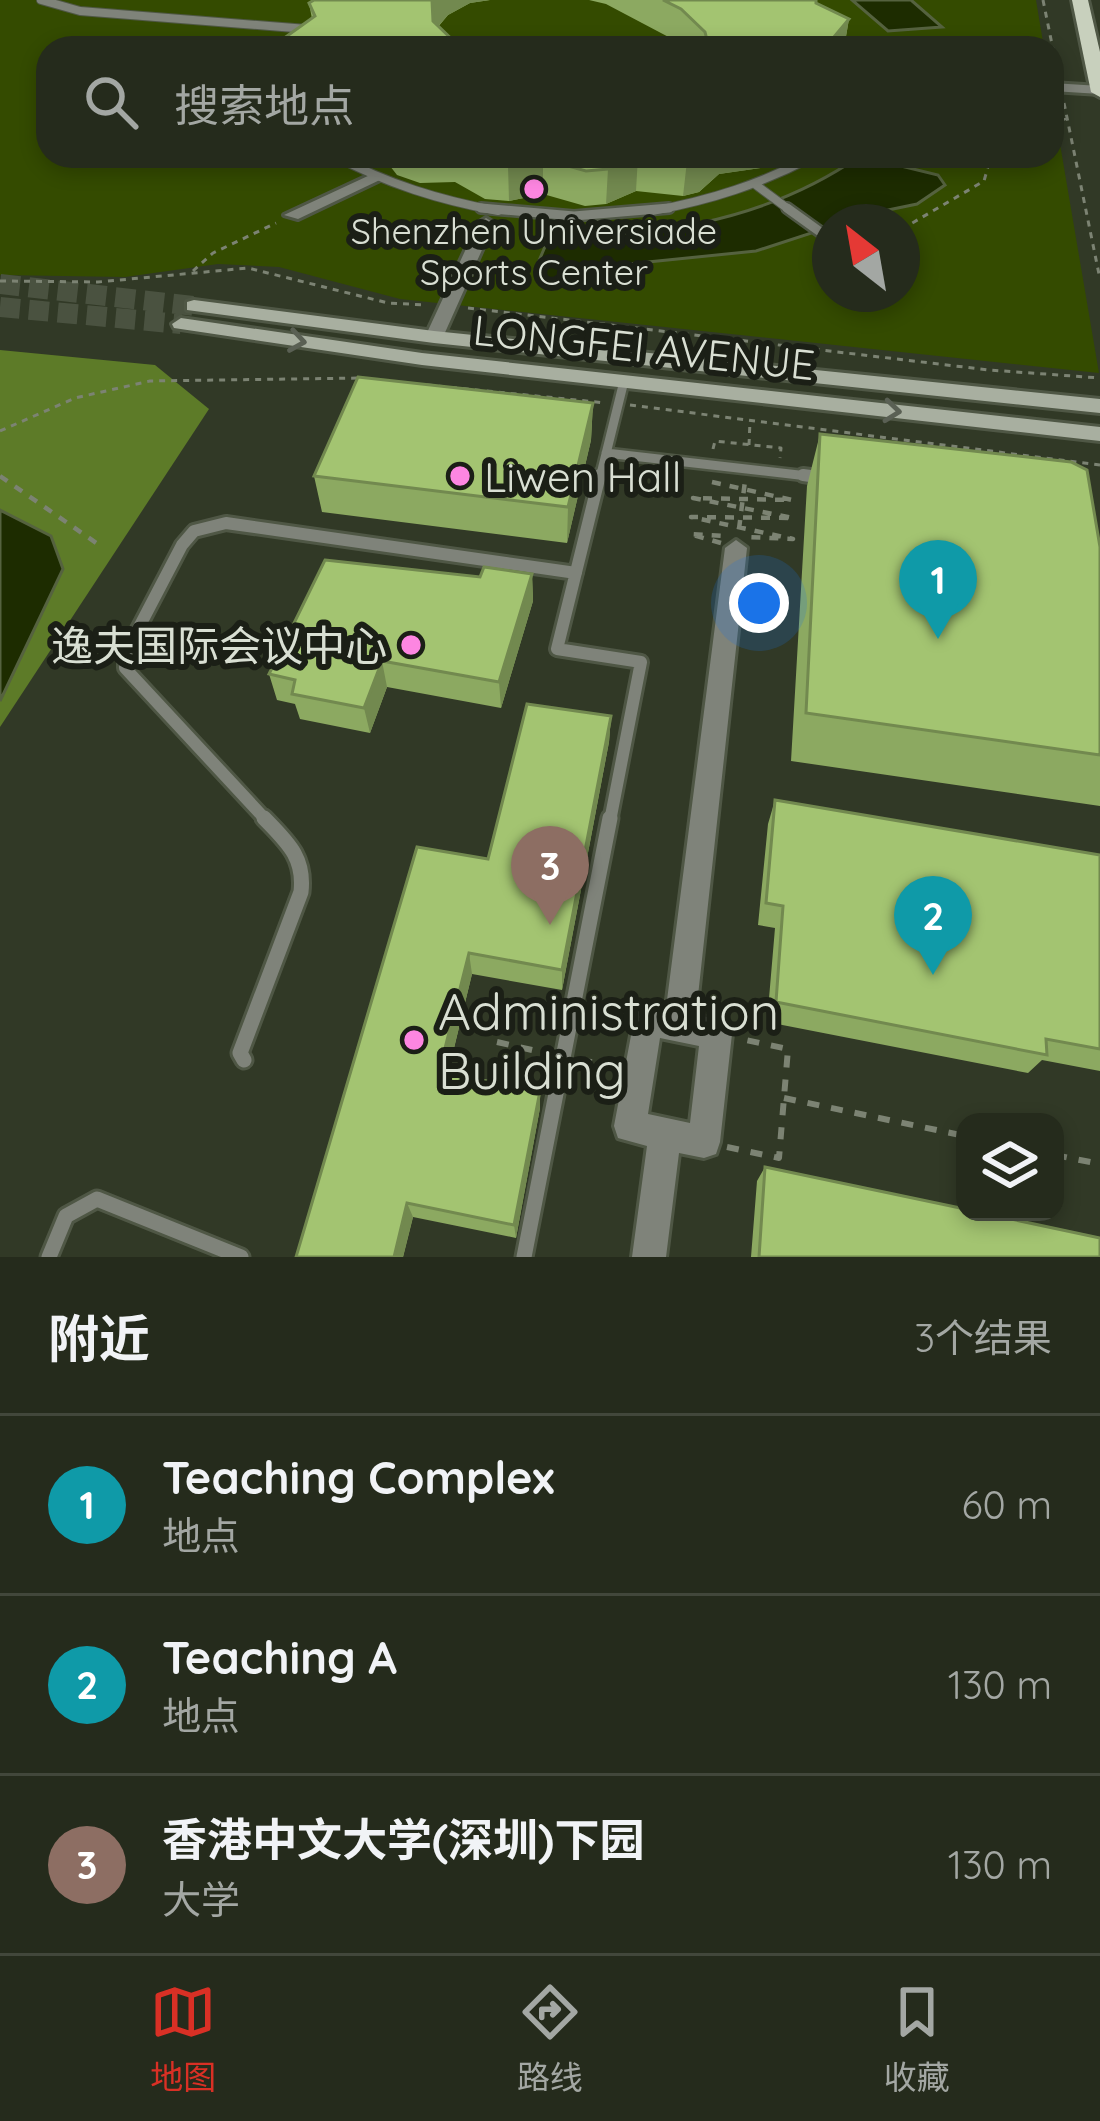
<!DOCTYPE html>
<html lang="zh">
<head>
<meta charset="utf-8">
<style>
  :root { --surface:#252b1c; --page:#313729; --text:#f1f3f6; --muted:#a3a7a3; --line:#42473b; --accent:#d93025 }
  body { margin:0; font-family:Quicksand,"Noto Sans SC",sans-serif; background:var(--page); color:var(--text) }
  .controls { position:absolute; right:36px; bottom:36px; display:grid; overflow:hidden; border-radius:24px; box-shadow:0 6px 18px #0003 }
  .controls button { width:108px; height:108px; display:grid; place-items:center; padding:0; border:0; border-bottom:3px solid var(--line); background:var(--surface); color:var(--text); font:60px sans-serif }
  .compass { position:absolute; left:812px; top:204px; width:108px; height:108px; border-radius:50%; background:var(--surface); box-shadow:0 6px 18px #0003; rotate:329deg }
  .you { position:absolute; left:759px; top:603px; width:42px; height:42px; margin:-30px; border:9px solid #fff; border-radius:50%; background:#1a73e8; box-shadow:0 0 0 18px #1a73e833 }
  .badge { display:grid; place-items:center; width:78px; height:78px; border-radius:50%; background:var(--accent); color:#fff; font-size:39px; font-weight:700 }
  .pin { position:absolute; translate:-50% -99px; filter:drop-shadow(0 3px 6px #0008) }
  .pin::after { content:''; position:absolute; top:63px; width:42px; height:36px; background:inherit; clip-path:polygon(0 0,100% 0,50% 100%) }
  .list { margin:0; padding:0; list-style:none }
  h2 { display:flex; justify-content:space-between; align-items:center; height:156px; margin:0; padding:0 48px; font-size:51px }
  h2 small { font-size:39px; font-weight:400; color:var(--muted) }
  .list li { display:grid; grid-template-columns:78px 1fr auto; gap:36px; align-items:center; box-sizing:border-box; height:180px; padding:0 48px; border-top:3px solid var(--line) }
  .list b { display:block; font-size:45px; white-space:nowrap }
  .list p { margin:0; font-size:39px; white-space:nowrap; color:var(--muted) }
  .list em { font-size:39px; font-style:normal; color:var(--muted) }
  .icon { flex:none; width:66px; height:66px; fill:none; stroke:currentColor; stroke-width:2; stroke-linecap:round; stroke-linejoin:round }
  .map { position:relative; flex:none; width:1100px; height:1257px; overflow:hidden }
  .search { position:absolute; background:var(--surface); box-shadow:0 6px 18px #0003; left:36px; right:36px; top:36px; height:132px; display:flex; align-items:center; gap:30px; box-sizing:border-box; padding:0 42px; border-radius:36px; color:var(--muted); font-size:45px }
  .sheet { height:696px; background:var(--surface) }
  nav { display:flex; justify-content:space-around; align-items:center; box-sizing:border-box; height:168px; border-top:3px solid var(--line); background:var(--surface); font-size:33px; color:var(--muted) }
  nav a { display:grid; justify-items:center; gap:6px }
  nav .on { color:var(--accent) }
  .map>svg:first-child { display:block }
  .green { fill:#344b00; fill-rule:evenodd }
  .forest { fill:#5d7b28 }
  .water { fill:#1d2c00; stroke:#55623f; stroke-width:3 }
  .lines { fill:none; stroke-linecap:round; stroke-linejoin:round }
  .secondary-tunnel { stroke:#4a5240; stroke-width:20; stroke-dasharray:20 9; stroke-linecap:butt }
  .lane-far3-casing { stroke:#4f5745; stroke-width:10 }
  .lane-far2-casing { stroke:#4f5745; stroke-width:14 }
  .lane-far1-casing { stroke:#4f5745; stroke-width:18 }
  .lane-casing { stroke:#4f5745; stroke-width:21 }
  .street-casing { stroke:#4f5745; stroke-width:6 }
  .secondary-casing { stroke:#4f5745; stroke-width:6 }
  .primary-casing { stroke:#4f5745; stroke-width:6 }
  .path-far2 { stroke:#7c8373; stroke-width:3; stroke-dasharray:6 6; stroke-linecap:butt }
  .path-far1 { stroke:#7c8373; stroke-width:4.5; stroke-dasharray:9 9; stroke-linecap:butt }
  .path { stroke:#7c8373; stroke-width:6; stroke-dasharray:12 12; stroke-linecap:butt }
  .lane-far3 { stroke:#7f837a; stroke-width:8 }
  .lane-far2 { stroke:#7f837a; stroke-width:9 }
  .lane-far1 { stroke:#7f837a; stroke-width:12 }
  .lane { stroke:#7f837a; stroke-width:15 }
  .street { fill:#7f837a; fill-rule:evenodd }
  .secondary { fill:#a8afa0; fill-rule:evenodd }
  .primary { fill:#c8d0bd; fill-rule:evenodd }
  .wall { fill:#8ca961 }
  .shaded-wall { fill:#72894f }
  .building { fill:#a3c471; stroke:#72894f; stroke-width:3 }
  .oneway { stroke:#5a6054 }
  .poi-dot { fill:#fd86e1; stroke:#1b1f16; stroke-width:4.5 }
  .labels { text-anchor:middle; dominant-baseline:central; stroke-width:12; stroke-linejoin:round; paint-order:stroke }
  .far-poi-label { font-size:36px; fill:#d9dfd3; stroke:#1b1f16 }
  .street-label { font-size:42px; fill:#d9dfd3; stroke:#1b1f16 }
  .poi-label { font-size:42px; fill:#d9dfd3; stroke:#1b1f16; text-anchor:start }
  .near-poi-label { font-size:51px; fill:#d9dfd3; stroke:#1b1f16; text-anchor:start }
</style>
</head>
<body>
<div class="map">
<svg width="1100" height="1257" viewBox="0 0 1100 1257">
  <rect width="100%" height="100%" fill="#313926"/>
  <path class="green" d="M0,0H1036L1044,48H48V156H1052V97L1099,373L400,299L279,267L218,264L125,277L0,275ZM830,222H902V294H830Z"/>
  <path class="forest" d="M0,350L155,365L209,409L0,727Z"/>
  <path class="water" d="M852,0H911L942,27L888,31Z
    M860,156L938,175L945,185L917,204L830,222V227L756,251L599,267L590,285L540,278L535,270L547,242C575,232 602,236 631,233C714,226 792,203 860,156Z
    M0,510L51,536L63,569L0,701Z"/>
  <g class="lines">
    <path class="secondary-tunnel" d="M0,284L194,306
      M0,307L181,324"/>
    <defs>
      <path id="lane-far3" d="M41,0L80,11L307,29
        M335,156C388,184 439,200 498,211
        M756,185L791,211
        M652,211C711,200 761,184 814,156"/>
      <path id="lane-far2" d="M481,208L574,216L669,208
        M787,208L830,239
        M606,453L825,478
        M600,478L624,381"/>
      <path id="lane-far1" d="M600,475L557,649L641,662L610,821
        M803,475L825,478
        M267,821L125,668V654L182,545L194,531L226,523L576,573"/>
      <path id="lane" d="M244,1060L240,1053L301,892C305,857 287,842 264,818
        M49,1257L66,1216L97,1199L241,1257
        M524,1257L610,818"/>
      <path id="street" d="M1052,83L1100,86V94L1052,91Z
        M370,175L384,178L298,219L284,215Z
        M486,218L494,223L443,337L441,341H427L425,337L478,223Z
        M736,540L747,548L696,1014L727,1023L732,1034L720,1142L716,1154L704,1158L679,1153L666,1257H632L647,1146L618,1138L614,1126L636,1009L647,1005L666,1008L725,548ZM660,1038L699,1046L690,1123L648,1114Z"/>
      <path id="secondary" d="M194,300L434,331L1100,399V413L434,343L187,310V302Z
        M181,318L422,353L1100,427V441L422,365L174,328L172,324Z"/>
      <path id="primary" d="M1072,0H1088L1100,52V97L1091,92Z"/>
    </defs>
    <use href="#lane-far3" class="lane-far3-casing"/>
    <use href="#lane-far2" class="lane-far2-casing"/>
    <use href="#lane-far1" class="lane-far1-casing"/>
    <use href="#lane" class="lane-casing"/>
    <use href="#street" class="street-casing"/>
    <use href="#secondary" class="secondary-casing"/>
    <use href="#primary" class="primary-casing"/>
    <path class="path-far2" d="M1043,0L1058,74
      M1064,103L1100,279
      M1052,123L1068,118
      M902,229L984,181L991,156
      M193,271L213,253L276,223
      M0,281L98,282L248,268L388,303L427,305
      M468,308L989,370L1100,378
      M427,385L606,403
      M630,405L1100,465
      M0,431L75,398L150,381L362,378
      M749,445L750,421
      M713,449L715,441L781,448L780,458"/>
    <path class="path-far1" d="M0,476L102,547
      M712,482L792,500L693,498L793,518L691,517L793,539L747,537
      M739,529L745,481
      M721,543L690,534L724,536"/>
    <path class="path" d="M497,1042L545,1053
      M580,1060L616,1067
      M784,1098L965,1136
      M727,1147L779,1158L788,1049L741,1039
      M1055,1155L1100,1164"/>
    <use href="#lane-far3" class="lane-far3"/>
    <use href="#lane-far2" class="lane-far2"/>
    <use href="#lane-far1" class="lane-far1"/>
    <use href="#lane" class="lane"/>
    <use href="#street" class="street"/>
    <use href="#secondary" class="secondary"/>
    <use href="#primary" class="primary"/>
  </g>
  <path class="wall" d="M314,0H490L470,3L448,15L438,27L461,48H289L287,36L312,19L309,3Z
    M589,0H816V3L849,19L844,48H684L678,42L606,4Z
    M377,156H778L775,166L719,174L699,192L683,196L636,191L606,204L585,206L543,194L509,201L485,199L455,182L420,183L397,175L383,157Z
    M593,403L591,440L567,543L322,512L314,476Z
    M820,434L1100,547V806L791,761L807,486Z
    M532,574L533,601L501,708L387,687L370,733L300,719L295,704L277,700L269,674L480,577Z
    M611,716L609,742L562,990L472,974L448,1073L540,1108L516,1238L413,1217L403,1257H296L488,859Z
    M775,800L1100,855V1071L1042,1060L1028,1073L767,1022L775,928L758,925L768,824Z
    M765,1167L1100,1257H751L757,1181Z"/>
  <path class="shaded-wall" d="M432,0H490L470,3L448,15L434,31L435,48Z
    M849,19L844,48L833,38Z
    M638,156L636,191L606,204L608,169Z
    M704,156H778L775,166L719,174L699,192L683,196L687,161Z
    M543,159V194L509,201L508,166Z
    M593,403L591,440L567,543L568,507Z
    M532,574L533,601L501,708L499,682Z
    M382,661L387,687L370,733L364,708Z
    M611,716L609,742L562,990V970Z
    M469,953L472,974L444,1089L439,1072Z
    M540,1091V1108L516,1238L514,1225Z
    M407,1203L413,1217L403,1257H394Z"/>
  <path class="building" d="M314,0H432L433,21L461,48H303L287,36L315,16L309,3Z
    M663,0H816V3L849,19L833,38L844,48H709L705,32L681,9Z
    M469,156H704L687,161L638,156L608,169L586,171L543,159L508,166L484,164Z
    M358,377L593,403L568,507L314,476Z
    M820,434L1071,462L1087,470L1100,547V755L806,713Z
    M325,560L480,577L484,567L532,574L499,682L382,661L364,708L292,694L295,680L269,674Z
    M527,704L611,716L562,970L469,953L439,1072L540,1091L514,1225L407,1203L394,1257H296L417,847L488,859Z
    M775,800L1100,855V1049L1046,1039L1047,1055L776,1002L783,906L766,903Z
    M765,1167L965,1209V1212H978L1100,1238V1257H759Z"/>
  <defs><path id="oneway-chevron" d="M-2-3.5L2.5 0L-2 3.5" fill="none" stroke-width="1.6" stroke-linecap="round" stroke-linejoin="round" transform="scale(3)"/></defs>
  <g class="oneway">
    <use href="#oneway-chevron" transform="translate(297 341) rotate(9)"/>
    <use href="#oneway-chevron" transform="translate(892 411) rotate(6)"/>
  </g>
  <g class="poi-dot">
    <circle cx="534" cy="189" r="12"/>
    <circle cx="460" cy="476" r="12"/>
    <circle cx="411" cy="645" r="12"/>
    <circle cx="414" cy="1040" r="12"/>
  </g>
  <g class="labels">
    <g class="far-poi-label">
      <text x="534" y="230">Shenzhen Universiade<tspan x="534" dy="41">Sports Center</tspan></text>
    </g>
    <g class="street-label">
      <text transform="translate(644 347) rotate(6)">LONGFEI AVENUE</text>
    </g>
    <g class="poi-label">
      <text x="484" y="476">Liwen Hall</text>
      <text x="387" y="645" text-anchor="end">逸夫国际会议中心</text>
    </g>
    <g class="near-poi-label">
      <text x="438" y="1011">Administration<tspan x="438" dy="59">Building</tspan></text>
    </g>
  </g>
</svg>
<div class="controls">
<button><svg class="icon" aria-label="layers" viewBox="0 0 24 24"><path d="M12 4l9 5-9 5-9-5zM3 14l9 5 9-5"/></svg></button>
</div>
<svg class="compass" viewBox="-18 -18 36 36"><path d="M0-13l5 13h-10z" fill="#e53935"/><path d="M0 13l5-13h-10z" fill="#a3a7a3"/></svg>
<div class="you"></div>
<div class="pin badge" style="left:938px;top:639px;background:#0f9aa8">1</div>
<div class="pin badge" style="left:933px;top:975px;background:#0f9aa8">2</div>
<div class="pin badge" style="left:550px;top:925px;background:#8d6e63">3</div>
<div class="search"><svg class="icon" aria-label="search" viewBox="0 0 24 24"><circle cx="10" cy="10" r="6"/><path d="M15 15l6 6"/></svg>搜索地点</div>
</div>
<section class="sheet">
<h2>附近<small>3个结果</small></h2>
<ul class="list">
<li><span class="badge" style="background:#0f9aa8">1</span><div><b>Teaching Complex</b><p>地点</p></div><em>60 m</em></li>
<li><span class="badge" style="background:#0f9aa8">2</span><div><b>Teaching A</b><p>地点</p></div><em>130 m</em></li>
<li><span class="badge" style="background:#8d6e63">3</span><div><b>香港中文大学(深圳)下园</b><p>大学</p></div><em>130 m</em></li>
</ul>
</section>
<nav>
<a class="on"><svg class="icon" aria-label="map" viewBox="0 0 24 24"><path d="M3 6l6-2 6 2 6-2v14l-6 2-6-2-6 2zM9 4v14M15 6v14"/></svg>地图</a>
<a><svg class="icon" aria-label="directions" viewBox="0 0 24 24"><path d="M12 3l9 9-9 9-9-9zM9 14v-3h6M13 9l2 2-2 2"/></svg>路线</a>
<a><svg class="icon" aria-label="saved" viewBox="0 0 24 24"><path d="M7 4h10v16l-5-4-5 4z"/></svg>收藏</a>
</nav>
</body>
</html>
